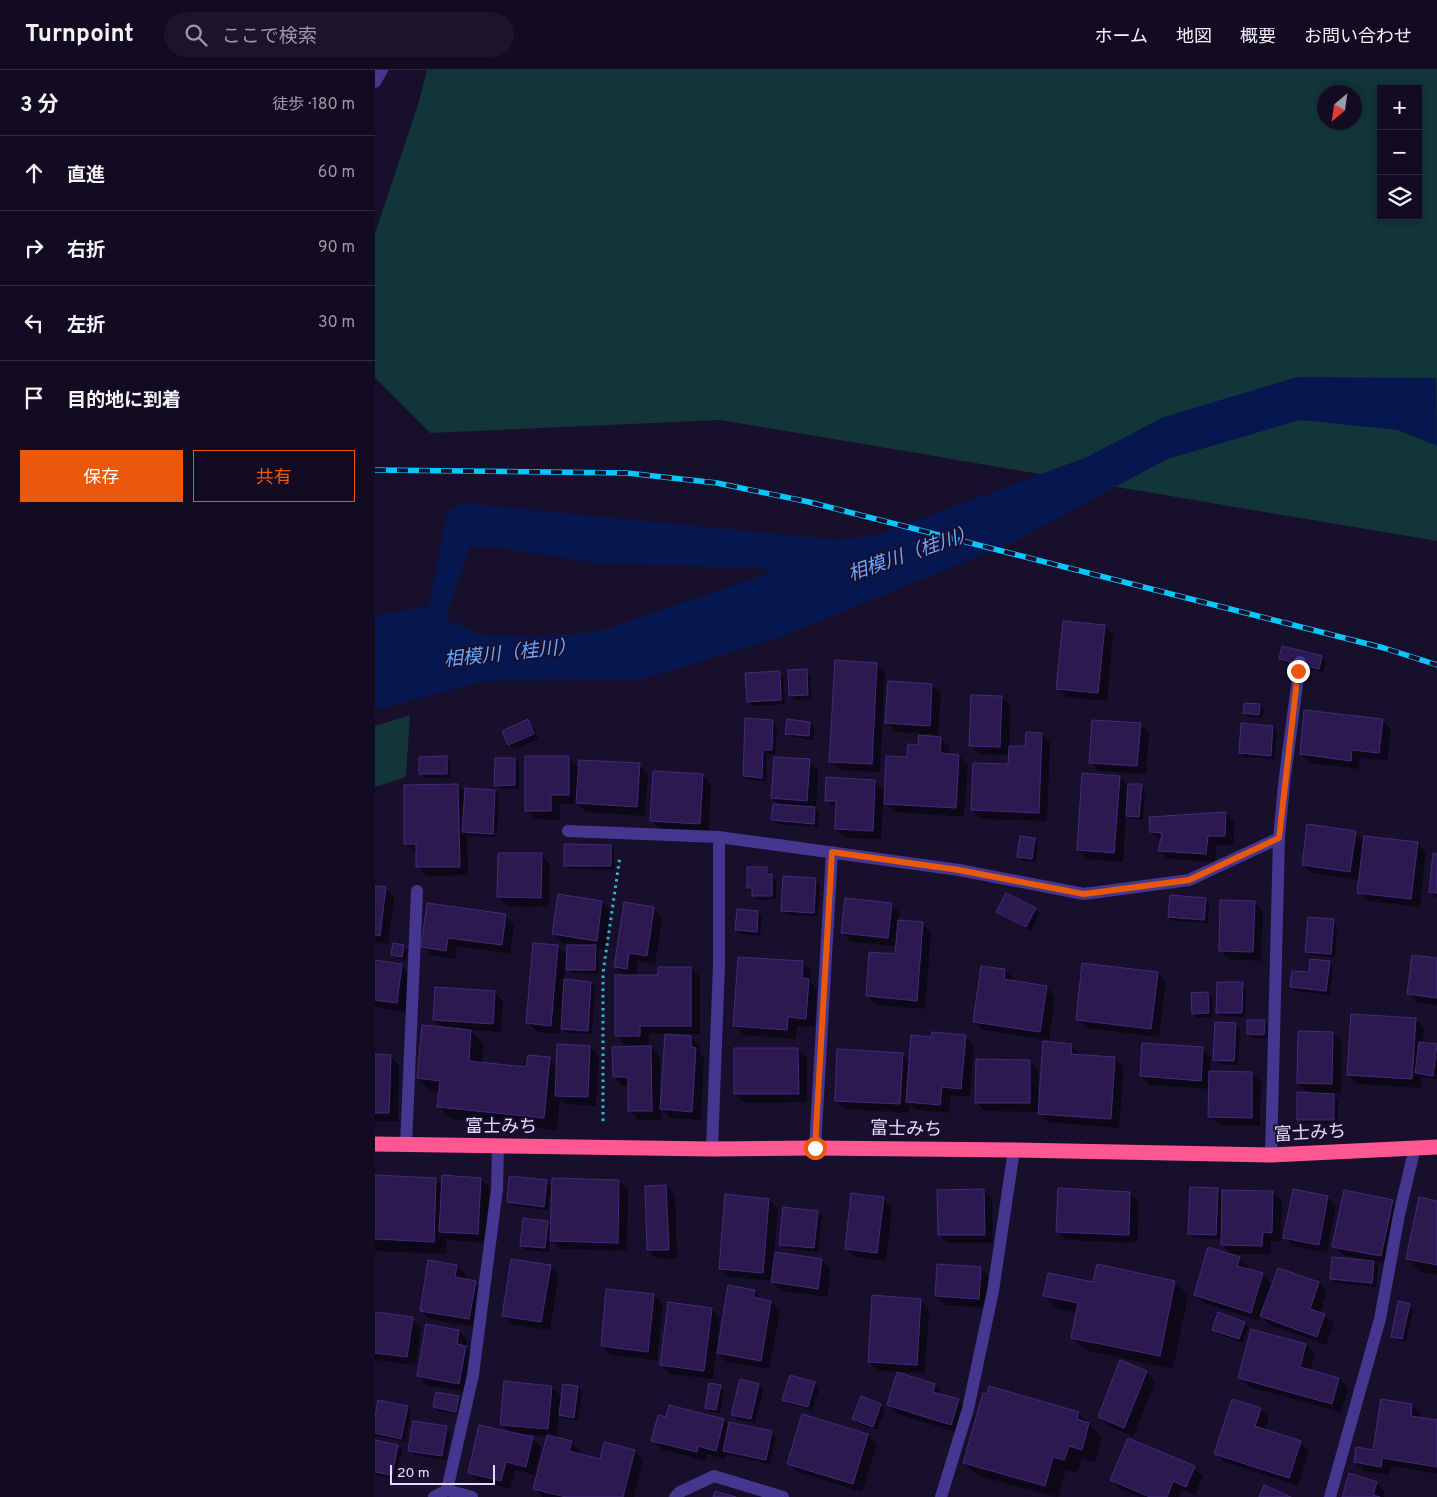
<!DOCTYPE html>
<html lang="ja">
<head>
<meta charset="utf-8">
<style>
  :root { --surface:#120b22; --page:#1b142a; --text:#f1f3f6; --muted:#9c9ba5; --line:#312b40; --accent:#ea580c }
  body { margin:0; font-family:Overpass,"Noto Sans JP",sans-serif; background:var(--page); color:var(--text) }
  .controls { position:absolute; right:15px; top:15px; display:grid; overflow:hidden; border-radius:0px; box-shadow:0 2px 8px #0003 }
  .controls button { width:45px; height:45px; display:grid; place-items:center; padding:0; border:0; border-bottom:1px solid var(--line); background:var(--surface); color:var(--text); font:25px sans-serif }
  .compass { position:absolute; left:942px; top:15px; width:45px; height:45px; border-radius:50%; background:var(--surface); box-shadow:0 2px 8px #0003; rotate:209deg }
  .scale { position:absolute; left:15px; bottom:12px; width:105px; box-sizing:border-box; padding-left:5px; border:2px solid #e4dcff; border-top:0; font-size:14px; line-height:18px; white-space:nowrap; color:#e4dcff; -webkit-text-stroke:4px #180f2d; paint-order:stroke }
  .stop { position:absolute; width:15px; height:15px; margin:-11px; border:4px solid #ea580c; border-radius:50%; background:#fff }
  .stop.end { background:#ea580c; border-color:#fff; box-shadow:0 1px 5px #0008 }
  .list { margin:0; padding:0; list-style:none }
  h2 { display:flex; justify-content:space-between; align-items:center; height:65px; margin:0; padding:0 20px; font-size:21px }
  h2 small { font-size:16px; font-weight:400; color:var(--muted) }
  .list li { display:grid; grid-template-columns:32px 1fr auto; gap:15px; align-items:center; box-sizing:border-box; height:75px; padding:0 20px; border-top:1px solid var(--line) }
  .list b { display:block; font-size:19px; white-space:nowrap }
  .list em { font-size:16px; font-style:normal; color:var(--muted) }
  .actions { display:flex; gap:10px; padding:15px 20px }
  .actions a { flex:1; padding:11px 0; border:1px solid var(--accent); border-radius:0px; text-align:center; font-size:18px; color:var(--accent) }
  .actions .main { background:var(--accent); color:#fff }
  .icon { flex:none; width:28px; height:28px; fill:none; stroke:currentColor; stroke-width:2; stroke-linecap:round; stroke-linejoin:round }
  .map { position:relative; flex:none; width:1062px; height:1427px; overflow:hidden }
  header { display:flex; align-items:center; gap:30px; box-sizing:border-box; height:70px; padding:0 25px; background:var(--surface); border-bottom:1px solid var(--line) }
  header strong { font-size:24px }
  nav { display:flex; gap:28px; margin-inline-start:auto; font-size:18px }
  .search { width:350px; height:45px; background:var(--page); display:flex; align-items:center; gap:12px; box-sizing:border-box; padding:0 18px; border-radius:28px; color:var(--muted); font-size:19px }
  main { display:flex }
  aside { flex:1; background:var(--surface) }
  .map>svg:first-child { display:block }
  .green { fill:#113538; fill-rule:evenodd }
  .water { fill:#061750; fill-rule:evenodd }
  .shadow { fill:#0007 }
  .building { fill:#2b1950; stroke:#45297e }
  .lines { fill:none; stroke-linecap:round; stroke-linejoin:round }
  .path { stroke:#26bec9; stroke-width:3; stroke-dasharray:2.5 4; stroke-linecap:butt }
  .minor { stroke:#453690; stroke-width:12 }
  .highway { stroke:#ff5792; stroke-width:15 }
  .rail-casing { stroke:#08c7ff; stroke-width:5.5 }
  .rail { stroke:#180f2d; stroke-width:4; stroke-dasharray:11; stroke-linecap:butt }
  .route { stroke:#ea580c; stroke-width:6 }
  .labels { text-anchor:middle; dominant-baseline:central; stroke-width:4; stroke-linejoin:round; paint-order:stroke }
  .street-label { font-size:18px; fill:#e4dcff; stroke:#180f2d }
  .water-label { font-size:19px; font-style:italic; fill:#6aa7ff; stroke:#180f2d }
</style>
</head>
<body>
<header>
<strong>Turnpoint</strong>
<div class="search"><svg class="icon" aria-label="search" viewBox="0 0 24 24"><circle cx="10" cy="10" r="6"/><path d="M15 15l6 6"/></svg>ここで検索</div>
<nav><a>ホーム</a><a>地図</a><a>概要</a><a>お問い合わせ</a></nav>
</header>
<main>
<aside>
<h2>3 分<small>徒歩 · 180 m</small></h2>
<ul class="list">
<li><svg class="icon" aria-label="ahead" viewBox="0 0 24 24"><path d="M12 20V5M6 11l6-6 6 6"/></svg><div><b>直進</b></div><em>60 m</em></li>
<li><svg class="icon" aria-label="right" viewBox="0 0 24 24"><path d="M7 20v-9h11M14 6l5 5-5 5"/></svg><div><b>右折</b></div><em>90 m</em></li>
<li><svg class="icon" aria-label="left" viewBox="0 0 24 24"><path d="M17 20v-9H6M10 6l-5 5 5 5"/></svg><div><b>左折</b></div><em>30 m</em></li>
<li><svg class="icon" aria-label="arrive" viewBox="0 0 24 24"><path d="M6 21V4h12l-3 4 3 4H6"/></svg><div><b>目的地に到着</b></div></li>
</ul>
<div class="actions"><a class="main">保存</a><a>共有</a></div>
</aside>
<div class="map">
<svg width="1062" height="1427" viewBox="0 0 1062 1427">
  <rect width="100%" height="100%" fill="#180f2d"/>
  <path class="green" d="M52,0H1062V471L345,350L55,363L0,308V163L44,31ZM1006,19H1043V146H1006ZM949,22H979V52H949Z
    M35,645L31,707L0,717V656Z"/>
  <path class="water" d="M922,307L1061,308L1062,376L1023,360L925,350L792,389L637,473L403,568L264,610L110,611L0,640V546L54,536L72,442L87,433L464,470L505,464L712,387L789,347ZM95,476L121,477L221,493L382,498L398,502L222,562L158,567L106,565L70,549Z"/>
  <path class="shadow" d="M729,556L738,565L732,631L692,627L683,618Z
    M946,587L951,591L948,602L910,593L905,589Z
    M501,594L510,603L505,702L465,700L456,691Z
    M431,601L435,605L437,629L419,630L415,626Z
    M404,602L408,607L410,634L377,636L373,632Z
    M557,615L566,624L563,665L521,662L512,653Z
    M627,627L636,636L634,677L651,678L666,664L675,673L672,751L606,749L597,740L634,696L635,685L604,684L595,675Z
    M885,635L889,639L888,648L874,647L870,643Z
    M1007,650L1016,659L1012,691L985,688L984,699L935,693L926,684Z
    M153,651L157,655L163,669L139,679L135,675L129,661Z
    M397,651L402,655L400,684H392L391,711L373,710L369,706Z
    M435,653L439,657L438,670L416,667L412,663Z
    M765,654L774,663L771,704L724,701L715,692Z
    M898,657L902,661L900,689L869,687L865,683Z
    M565,668L574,677V685L584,686L593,695L589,747L519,742L508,731L506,769L470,768L461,759L462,739L451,730L499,711L510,722L544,676Z
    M71,687L76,691L75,708H50L46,704Z
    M194,688L204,698L264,695L273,704L270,746L211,742L203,734H185V750L160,749L151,740Z
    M140,689L144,693V719H125L121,715Z
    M434,691L443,700L441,739L444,743L443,757L402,754L397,750L404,735L397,728Z
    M327,705L336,714L334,763L286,760L277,751Z
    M745,707L754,717L766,716L770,720L768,750L756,749L751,744L748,792L712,789L703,780Z
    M83,715L91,723L120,721L124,725L122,763L92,761V763L122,765V767L92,766L93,805L52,806L43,797L42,782H39L30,773Z
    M851,743L860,752L858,775H841L840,792L793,789L784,780L787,771L776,762Z
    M980,762L990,772L1042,773L1051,782L1045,837L993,831L984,822L985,810L937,803L928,795Z
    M659,769L663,773L661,792L648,791L644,787Z
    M235,777L239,781V800L195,799L190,795Z
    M166,785L175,794L174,837L133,836L124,827Z
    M1062,785V828L1055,822Z
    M392,799L401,810V829L383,830L373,818Z
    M441,809L445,813L443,846L412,845L408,841Z
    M0,817L10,818L19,827L13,874L0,872Z
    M632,825L660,839L665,843L656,861L627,845L623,841Z
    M830,829L834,833L833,853L798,851L794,847Z
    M227,832L236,841L230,879L222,878L224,881V904L196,903L190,897L189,911L216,913L220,917L217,964L191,963L185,957V964L162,962L153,953L182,876L193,886L199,876L200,874L188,873L179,864Z
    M879,832L888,841L886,891L854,889L845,880Z
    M516,834L525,843L524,852L548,854L556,863L550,939L501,935L492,926L522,886V876L476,872L468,863Z
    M278,838L287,847L280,894L263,891L261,907H285L316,898L325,907V964H302V966L316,967L325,976L324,983L329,988L326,1050L296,1048L286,1038V1050H264L255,1041L254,1016H248L239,1007L276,978L285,986V1028H287L291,964H274V975H250L242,966L250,907L240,897Z
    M382,842L387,846L385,866L366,864L361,860Z
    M130,846L139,854L135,884L82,876L80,889L57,885L48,876Z
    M958,851L962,855L960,888L935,885L931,881Z
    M28,876L33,880L31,890L21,888L17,884Z
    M1062,890V935L1042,932L1034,923Z
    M0,892L26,895L35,904L30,942L0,937Z
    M427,892L436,901L435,912L442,919L440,957L422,956L421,969L369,965L360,956Z
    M954,893L958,897L955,925L920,921L916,917Z
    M630,900L639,909L638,912L671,917L680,926L674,970L608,960L599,951Z
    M782,903L791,912L784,967L711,958L702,949Z
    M867,913L871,917L870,947L846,946L842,942Z
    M120,922L128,931L126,962L95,960L109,974L107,993L153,998L174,988L182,996L215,977L224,986L221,1036L190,1034L185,1029L182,1060L77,1049L63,1036L65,1022L56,1021L43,1008L68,958L59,950Z
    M833,923L837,928L838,947L822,948L818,943Z
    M1040,949L1049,958L1048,973L1062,975V1009L1046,1007V1018L982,1014L973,1005Z
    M890,952L894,956L893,969L877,968L873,964Z
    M860,954L865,958L863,995L844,994L840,989Z
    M958,963L967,972L966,1023H957L963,1029V1054L927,1053L923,1049L934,1024L923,1013Z
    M590,966L599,975L595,1027L576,1025L574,1043L541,1040L534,1034V1043L470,1039L461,1030L527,984L535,992L557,968Z
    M696,975L705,984V986L740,988L749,997L744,1058L673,1052L665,1042L610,1041L601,1032L654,991L663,1000V1031H665Z
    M423,979L432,988V1032L369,1033L360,1024Z
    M827,979L836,987L835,1002L877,1003L886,1012L885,1056L844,1055L835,1046V1019L775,1015L766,1006Z
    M0,986H15L24,995L23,1051H0Z
    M0,1107L61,1109L68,1117L106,1109L115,1118L112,1173L74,1170L72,1168L71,1184L0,1181Z
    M171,1111L176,1116L173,1140L138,1136L133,1132Z
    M244,1111L253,1120L252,1181L186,1179L175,1169L174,1182L151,1180L147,1176L172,1152L177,1157Z
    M291,1116L300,1125L302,1188L282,1189L273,1180Z
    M842,1119L848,1125L898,1122L907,1131L906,1171H896V1184H856L847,1175V1169L819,1168L815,1163Z
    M609,1120L617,1129L618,1173H573L564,1165Z
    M755,1123L764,1132L762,1173L691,1170L682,1161Z
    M508,1128L517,1137L511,1191L480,1187L471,1179Z
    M953,1128L961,1136L952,1183L919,1176L910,1167Z
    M394,1130L403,1139L399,1183L447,1190L456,1199L452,1227L406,1221L397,1211L354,1207L345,1198Z
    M1017,1131L1026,1140L1015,1195L998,1191L1003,1196L1001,1217L961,1213L957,1209L987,1191V1189L968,1185L959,1176Z
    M1062,1132V1205L1046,1202L1033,1189Z
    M443,1142L447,1146L443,1182L409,1178L405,1174Z
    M864,1188L873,1197L872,1200L887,1204L898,1215L903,1199L944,1213L952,1222L945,1243L950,1245L959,1254L951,1275L895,1255L886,1246L885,1251L829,1233L820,1225Z
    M175,1196L184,1205L175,1260L137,1255L128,1246Z
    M82,1197L91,1205L90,1210L100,1212L109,1221L103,1258L55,1249L46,1240Z
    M605,1198L614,1207L612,1238L570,1235L561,1226Z
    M800,1212L813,1225L798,1299L710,1280L697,1267L702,1243L683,1239L670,1226L719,1214Z
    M379,1221L388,1230L396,1232L405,1241L394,1299L352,1292L341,1281L338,1309L295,1304L286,1295L337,1239L345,1248L343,1270H345Z
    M279,1225L288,1234L282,1290L236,1285L227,1276Z
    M545,1230L554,1239L550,1303L503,1301L494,1292Z
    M1034,1235L1038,1239L1031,1272L1021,1270L1017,1266Z
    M0,1244L37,1249L46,1258L41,1295L0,1290Z
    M869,1253L873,1257L868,1273L843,1264L839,1259Z
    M877,1260L931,1275L940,1284L935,1301L964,1309L973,1318L966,1342L874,1317L865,1308Z
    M84,1261L92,1270L91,1278L99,1286L93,1322L52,1315L43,1306Z
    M771,1302L780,1311L758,1366L733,1356L724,1347Z
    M366,1311L384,1315L388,1319L380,1353L362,1349L358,1344Z
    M439,1313L444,1318L437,1341L413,1333L409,1329Z
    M560,1315L568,1324V1326L583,1330L592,1339L585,1363L522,1344L513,1335Z
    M345,1316L349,1321L345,1343L335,1342L331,1337Z
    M177,1317L188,1328L203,1317L207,1321L203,1351L190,1349L184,1344L182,1369L196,1372L205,1381L204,1385L226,1390L260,1381L268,1390L259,1427H168L160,1418L173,1366L148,1364V1366L157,1368L166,1377L160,1405L140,1400L135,1419L103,1411L94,1403L135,1363L127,1354Z
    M62,1323L84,1327L88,1332L85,1345L63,1341L59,1337Z
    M486,1328L506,1335L510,1340L502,1360L482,1353L478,1349Z
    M1037,1335L1046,1344L1045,1349L1062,1351V1404L1016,1396L1014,1405L989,1401L980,1392L999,1381Z
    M32,1337L36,1342L30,1372L2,1366L0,1364V1352Z
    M886,1339L894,1348L890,1361L925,1372L934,1381L923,1416L850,1392L841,1384Z
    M703,1343L727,1367L720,1392L707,1388L702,1403L691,1400L683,1427L603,1406L589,1393Z
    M349,1350L355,1356V1354L397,1363L401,1367L395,1394L354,1385L352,1383L350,1389L332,1384L331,1391L286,1379L277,1371Z
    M71,1358L75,1362L71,1390L39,1385L35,1381Z
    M493,1365L502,1374L487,1422L422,1402L413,1393Z
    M0,1372L22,1376L27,1380L20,1409L0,1405Z
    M819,1398L828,1406L820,1425L807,1419L804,1427H765L745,1419L737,1410Z
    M1002,1413L1010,1422L1009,1427H968Z"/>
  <path class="building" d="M688,551L730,555L723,623L681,619Z
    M907,576L947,586L944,599L904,589Z
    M460,590L502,593L497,694L454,692Z
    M432,599L433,625L414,626L413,600Z
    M405,601L406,630L372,632L370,603Z
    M513,611L557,614L555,656L510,653Z
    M596,625L627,626L625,677L594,676Z
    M869,633L885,634L884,645L868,643Z
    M929,640L1008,649L1004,683L977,680L976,691L925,684Z
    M370,648L398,650L397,680H388L387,708L368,706Z
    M153,649L159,664L133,675L127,661Z
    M412,649L435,652L434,666L410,664Z
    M717,650L766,653L762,696L714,693Z
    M866,653L898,656L896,686L864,683Z
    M651,662L667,663L664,743L596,740L598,693L633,694L634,676H650Z
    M544,665L566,667L565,683L584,685L581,738L509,734L511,686L532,687L533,674L543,675Z
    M72,686V704H44V687Z
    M150,686H194V725H176V741H150Z
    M399,687L435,689L432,731L396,728Z
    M120,688H140V715L119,716Z
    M204,690L265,693L262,737L201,733Z
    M278,701L328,704L325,754L275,751Z
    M707,703L745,706L739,783L702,780Z
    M451,707L500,710L498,761L460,759L461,731H450Z
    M83,714L85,797H41V774H29V715Z
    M753,714H767L764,747L751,746Z
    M90,718L120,720L118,764L87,762Z
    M398,734L440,737L439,754L396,750Z
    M851,742L850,766H833L831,784L783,781L787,763L775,762L774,747Z
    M932,754L981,761L975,802L927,795Z
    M645,766L660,768L657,789L642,787Z
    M989,766L1043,772L1036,829L982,823Z
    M189,774L236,775V796H189Z
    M123,783H167L166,828L122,827Z
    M1058,783L1062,784V823L1054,822Z
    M372,797H392V804H397V826H377V818H372Z
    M408,806L441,808L439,843L406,841Z
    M0,816L11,817L5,866L0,865Z
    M631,823L661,838L651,857L621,842Z
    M183,824L227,831L222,871L177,864Z
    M795,825L831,828L829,850L793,847Z
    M470,828L517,833L513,868L466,863Z
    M845,830L880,831L878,882L844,881Z
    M249,832L279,837L272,886L254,883L252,899L239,897Z
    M52,833L131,844L127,875L73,868L71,881L46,877Z
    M362,839L383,841L382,862L360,860Z
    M933,847L959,849L956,884L930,882Z
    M523,850L548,852L542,931L491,926L494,882L520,884Z
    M18,873L29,875L27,887L16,885Z
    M158,873L183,875L176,956L151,953Z
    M192,875H221L220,900H191Z
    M1037,885L1062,888V928L1032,924Z
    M363,887L428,891L427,908L434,909L431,949L413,947L412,960L358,956Z
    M935,889L955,891L951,921L915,917L917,901L934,902Z
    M0,890L27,894L22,933L0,930Z
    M707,893L783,902L776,959L701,950Z
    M606,896L630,899L629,909L672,916L665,962L598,952Z
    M283,897H316V956H265V966H240V905H283Z
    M189,909L216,912L213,961L186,959Z
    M842,912H868L867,943H841Z
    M60,917L120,921L118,954L58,950Z
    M833,922L834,943L817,944L816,923Z
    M976,944L1041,948L1037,1009L972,1005Z
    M872,950H890L889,965L872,964Z
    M840,952L861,953L859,991L838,990Z
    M47,955L96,960L94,991L151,997L153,985L175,987L169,1048L62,1037L65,1011L42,1008Z
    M923,961L958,962L957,1014L922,1013Z
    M557,962L591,965L586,1019L567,1017L565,1035L531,1032L536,965L556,967Z
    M290,964L316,966V977L321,978L317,1042L285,1039Z
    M668,971L697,974L696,984L740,987L736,1049L663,1044Z
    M1044,972L1062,974L1058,1006L1040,1003Z
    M767,973L828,977L826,1011L765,1006Z
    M182,974L215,976L213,1027L180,1026Z
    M276,976L277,1041H253V1007H238L237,977Z
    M359,978H423L424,1024H359Z
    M462,979L528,983L525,1034L460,1031Z
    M0,984L16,985L14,1043H0Z
    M601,989L655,990V1033H600Z
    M834,1001L877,1002V1048L833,1047Z
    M922,1022L959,1024V1050H922Z
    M0,1105L61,1108L59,1172L0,1169Z
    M67,1105L106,1108L103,1164L64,1162Z
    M134,1106L172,1110L169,1137L132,1132Z
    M177,1108L244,1110L243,1173L175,1171Z
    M291,1115L294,1180H272L270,1116Z
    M815,1117L843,1118L841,1165L813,1164Z
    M683,1118L755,1122L754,1165L681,1162Z
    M609,1119L610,1165H563L562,1120Z
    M918,1119L953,1126L944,1175L908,1168Z
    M847,1120L898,1121L897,1163L888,1162L887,1176L846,1175Z
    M969,1120L1018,1130L1006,1186L957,1177Z
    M476,1123L509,1127L502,1183L470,1179Z
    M350,1124L394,1129L388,1203L344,1199Z
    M1044,1127L1062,1131V1195L1031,1189Z
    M408,1137L443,1141L439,1178L404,1175Z
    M148,1148L173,1151L170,1178L145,1176Z
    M833,1177L865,1187L862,1196L888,1203L876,1243L819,1225Z
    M400,1182L447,1189L443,1219L396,1212Z
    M957,1187L999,1191L997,1213L955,1209Z
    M136,1189L176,1195L166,1252L127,1246Z
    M53,1190L82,1195L80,1207L101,1211L94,1249L45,1241Z
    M562,1194L606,1197L604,1229L560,1226Z
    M722,1194L800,1211L785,1286L696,1268L703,1233L668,1226L673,1203L718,1212Z
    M903,1198L944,1212L935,1239L950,1244L942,1267L885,1246Z
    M353,1215L380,1220L378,1227L396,1231L386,1291L342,1283Z
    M231,1219L279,1224L273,1282L226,1276Z
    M497,1225L546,1229L542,1295L493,1292Z
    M1023,1231L1035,1234L1027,1269L1016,1267Z
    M293,1232L337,1238L329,1301L285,1295Z
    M0,1242L38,1247L32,1287L0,1283Z
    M843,1242L870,1252L864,1269L837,1260Z
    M51,1254L84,1260L82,1274L91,1276L84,1314L42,1306Z
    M876,1259L931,1274L925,1297L964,1308L957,1334L863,1308Z
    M745,1290L772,1301L749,1358L723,1347Z
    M522,1302L560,1314L558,1322L584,1329L576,1355L512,1335Z
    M415,1305L440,1312L433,1337L407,1330Z
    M365,1309L384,1314L376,1349L356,1345Z
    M129,1311L177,1316L173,1359L125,1355Z
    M334,1313L346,1315L341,1340L330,1338Z
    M188,1314L203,1316L199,1348L184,1345Z
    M614,1316L704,1342L702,1349L714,1353L707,1380L694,1376L689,1390L678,1387L670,1416L588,1393L608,1323L612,1324Z
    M61,1322L84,1326L81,1342L58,1337Z
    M486,1326L506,1334L498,1357L477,1349Z
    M857,1329L886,1338L880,1356L926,1371L914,1408L839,1384Z
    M1006,1329L1037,1334L1036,1346L1062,1350V1397L1007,1388L1006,1397L979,1392L981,1377L998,1380Z
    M3,1330L33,1336L26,1369L0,1363V1346Z
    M294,1335L349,1349L341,1381L323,1376L322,1382L276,1371L283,1345L291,1347Z
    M427,1344L493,1364L478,1414L412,1394Z
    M38,1351L72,1356L67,1386L33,1381Z
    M354,1352L397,1361L391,1390L348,1381Z
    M104,1355L158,1367L151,1397L131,1392L126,1411L93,1403Z
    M172,1365L197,1371L194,1381L225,1389L229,1372L260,1380L248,1427H191L158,1419Z
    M753,1368L820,1396L811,1417L798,1411L792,1427H775L735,1410Z
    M0,1370L23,1375L17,1405L0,1402Z
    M974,1403L1002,1412L998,1425L1005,1427H967Z
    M889,1415L916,1427H884Z
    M340,1421L361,1427H338Z"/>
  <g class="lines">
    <path class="path" d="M228,1051V903L245,786"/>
    <path class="minor" d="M0,12L7,0
      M193,761L344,767
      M31,1075L42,821
      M440,1078L457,782
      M337,1079L344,894V767L584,800L709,824L814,810L904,768
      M896,1085L904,768L909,714L925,592
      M72,1420L98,1305L122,1119L123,1075
      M59,1427L72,1420L97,1427
      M300,1427L305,1422L339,1406L408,1427
      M566,1427L593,1339L618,1221L639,1080
      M955,1427L1005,1249L1024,1145L1040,1077"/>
    <path class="highway" d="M0,1074L337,1079L440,1078L639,1080L896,1085L1062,1077"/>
    <defs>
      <path id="rail" d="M0,400L252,403L342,413L434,432L1009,578L1062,595"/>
    </defs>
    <use href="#rail" class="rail-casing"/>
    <use href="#rail" class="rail"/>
  </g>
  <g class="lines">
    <path class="route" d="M440,1078L457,782L584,800L709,824L814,810L904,768L923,601"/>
  </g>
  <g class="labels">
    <g class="street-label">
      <text x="126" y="1057">富士みち</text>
      <text transform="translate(531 1060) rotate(1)">富士みち</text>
      <text transform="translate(935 1064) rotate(-3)">富士みち</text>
    </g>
    <g class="water-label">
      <text transform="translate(537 484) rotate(-19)">相模川（桂川）</text>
      <text transform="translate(135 584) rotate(-6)">相模川（桂川）</text>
    </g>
  </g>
</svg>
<div class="controls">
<button>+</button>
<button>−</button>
<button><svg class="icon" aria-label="layers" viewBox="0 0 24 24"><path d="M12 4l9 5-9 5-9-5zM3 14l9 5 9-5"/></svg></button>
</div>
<svg class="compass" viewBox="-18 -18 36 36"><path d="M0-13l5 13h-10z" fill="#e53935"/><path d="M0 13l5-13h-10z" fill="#9c9ba5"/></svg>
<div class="scale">20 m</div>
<div class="stop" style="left:440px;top:1078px"></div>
<div class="stop end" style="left:923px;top:601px"></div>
</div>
</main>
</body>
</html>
